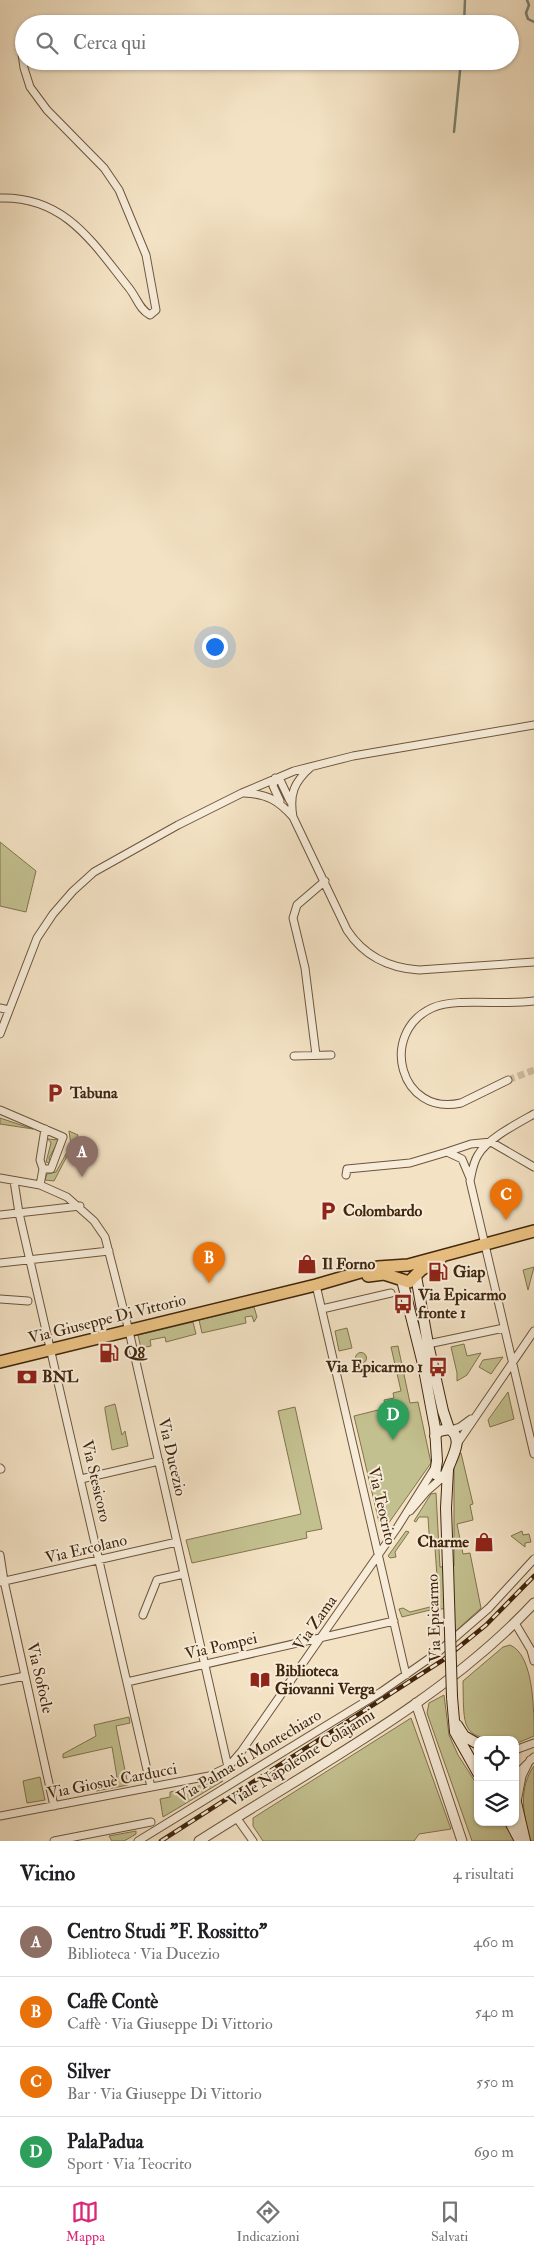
<!DOCTYPE html>
<html lang="it">
<head>
<meta charset="utf-8">
<style>
  :root { --surface:#fff; --page:#f2f2f2; --text:#202124; --muted:#757577; --line:#e0e0e0; --accent:#db2777 }
  body { margin:0; font-family:"IM FELL Double Pica",serif; background:var(--page); color:var(--text) }
  .controls { position:absolute; right:15px; bottom:15px; display:grid; overflow:hidden; border-radius:10px; box-shadow:0 1px 4px #0004 }
  .controls button { width:45px; height:45px; display:grid; place-items:center; padding:0; border:0; border-bottom:1px solid var(--line); background:var(--surface); color:var(--text); font:25px sans-serif }
  .you { position:absolute; left:214px; top:646px; width:18px; height:18px; margin:-12px; border:4px solid #fff; border-radius:50%; background:#1a73e8; box-shadow:0 0 0 8px #1a73e833 }
  .badge { display:grid; place-items:center; width:32px; height:32px; border-radius:50%; background:var(--accent); color:#fff; font-size:16px; font-weight:700 }
  .pin { position:absolute; translate:-50% -41px; filter:drop-shadow(0 1px 2px #0008) }
  .pin::after { content:''; position:absolute; top:26px; width:18px; height:15px; background:inherit; clip-path:polygon(0 0,100% 0,50% 100%) }
  .list { margin:0; padding:0; list-style:none }
  h2 { display:flex; justify-content:space-between; align-items:center; height:65px; margin:0; padding:0 20px; font-size:21px }
  h2 small { font-size:16px; font-weight:400; color:var(--muted) }
  .list li { display:grid; grid-template-columns:32px 1fr auto; gap:15px; align-items:center; box-sizing:border-box; height:70px; padding:0 20px; border-top:1px solid var(--line) }
  .list b { display:block; font-size:19px; white-space:nowrap }
  .list p { margin:0; font-size:16px; white-space:nowrap; color:var(--muted) }
  .list em { font-size:16px; font-style:normal; color:var(--muted) }
  .icon { flex:none; width:28px; height:28px; fill:none; stroke:currentColor; stroke-width:2; stroke-linecap:round; stroke-linejoin:round }
  .map { position:relative; flex:none; width:534px; height:1841px; overflow:hidden }
  .search { position:absolute; background:var(--surface); box-shadow:0 1px 4px #0004; left:15px; right:15px; top:15px; height:55px; display:flex; align-items:center; gap:12px; box-sizing:border-box; padding:0 18px; border-radius:28px; color:var(--muted); font-size:19px }
  .sheet { height:345px; background:var(--surface) }
  nav { display:flex; justify-content:space-around; align-items:center; box-sizing:border-box; height:70px; border-top:1px solid var(--line); background:var(--surface); font-size:14px; color:var(--muted) }
  nav a { display:grid; justify-items:center; gap:2px }
  nav .on { color:var(--accent) }
  .map>svg:first-child { display:block }
  .green { fill:#c3c08f; stroke:#82734e }
  .lines { fill:none; stroke-linecap:round; stroke-linejoin:round }
  .stream { stroke:#778172; stroke-width:2.5 }
  .minor-tunnel { stroke:#cfbca0; stroke-width:7; stroke-dasharray:7 3.5; stroke-linecap:butt }
  .minor-casing { stroke:#6d553c; stroke-width:9 }
  .tertiary-casing { stroke:#6d553c; stroke-width:11 }
  .secondary-casing { stroke:#40260e; stroke-width:12 }
  .primary-casing { stroke:#40260e; stroke-width:14 }
  .minor { stroke:#f7ecd9; stroke-width:7 }
  .tertiary { stroke:#f7ecd9; stroke-width:9 }
  .secondary { stroke:#f7ecd9; stroke-width:10 }
  .primary { stroke:#eac182; stroke-width:11 }
  .rail-casing { stroke:#40260e; stroke-width:4.5 }
  .rail { stroke:#f7ecd9; stroke-width:2.5; stroke-dasharray:8; stroke-linecap:butt }
  .secondary-bridge-casing { stroke:#40260e; stroke-width:12; stroke-linecap:butt }
  .secondary-bridge { stroke:#f7ecd9; stroke-width:10 }
  .labels { text-anchor:middle; dominant-baseline:central; stroke-width:4; stroke-linejoin:round; paint-order:stroke }
  .poi-label { font-size:16px; font-weight:bold; fill:#40260e; stroke:#f7ecd9; text-anchor:start }
  .street-label { font-size:16px; fill:#40260e; stroke:#f7ecd9 }
</style>
</head>
<body>
<div class="map">
<svg width="534" height="1841" viewBox="0 0 534 1841">
  <rect width="100%" height="100%" fill="#f3e2c4"/>
  <filter id="stains"><feTurbulence type="fractalNoise" baseFrequency=".004" numOctaves="4"/><feColorMatrix values="0 0 0 0 .2 0 0 0 0 .09 0 0 0 0 .02 0 0 0 .5 -.17"/></filter>
  <radialGradient id="worn" r=".72"><stop offset=".6" stop-color="#630" stop-opacity="0"/><stop offset="1" stop-color="#630" stop-opacity=".3"/></radialGradient>
  <path class="green" d="M0,842L36,871L26,912L0,906Z
    M0,1118L33,1129L0,1124Z
    M69,1131L78,1135L54,1181L45,1180L47,1174L56,1172L71,1145Z
    M48,1139L59,1140L49,1158L51,1163L46,1162L51,1143Z
    M534,1267L528,1290L523,1270Z
    M254,1307L257,1317L254,1322L252,1316L245,1317L246,1323L202,1333L199,1320Z
    M193,1322L196,1334L166,1342L165,1337L150,1340L151,1346L141,1348L138,1335Z
    M347,1328L352,1348L339,1351L335,1331Z
    M464,1344L467,1356L481,1353L467,1375L457,1381V1373L451,1347Z
    M398,1346L410,1403L418,1402L431,1463L388,1524L379,1522L354,1416L386,1408L384,1400L394,1398L393,1393L401,1391L391,1347Z
    M355.5 1358a5.5 5.5 0 1 1 11 0a5.5 5.5 0 1 1-11 0Z
    M503,1357L491,1374L479,1367L483,1360Z
    M508,1392L514,1419L490,1427L488,1420Z
    M115,1404L122,1435L125,1431L128,1446L112,1450L105,1410V1407Z
    M295,1407L322,1529L306,1532L307,1538L192,1563L186,1540L301,1514L278,1411Z
    M461,1453L473,1504L470,1505L473,1520L457,1524L463,1554L470,1553L481,1608L447,1639L446,1608L437,1610V1606L439,1605L435,1548H430L428,1517H419L416,1522L414,1521L431,1494L436,1493L440,1567L454,1566V1467L456,1458Z
    M406,1531L409,1532L395,1552L396,1557L390,1558L388,1556Z
    M522,1531L523,1535L529,1534L531,1542L525,1543V1547L511,1536Z
    M430,1607V1610L402,1617L399,1609L403,1608L410,1612Z
    M510,1645C534,1655 534,1711 534,1736L515,1744V1740C460,1740 464,1731 463,1681L503,1647Z
    M444,1695L449,1735L458,1755L478,1786V1822H503L516,1841H472L427,1713L429,1703Z
    M129,1717L130,1723L116,1726L128,1785L96,1791L94,1782L117,1777L112,1747L63,1758V1754L96,1736L94,1725Z
    M411,1718L451,1829L419,1834L414,1841H263L253,1826V1818Z
    M534,1766V1841H531C523,1816 518,1788 534,1766Z
    M40,1777L45,1800L27,1803L23,1781Z
    M223,1781L163,1817L160,1799L170,1797V1792Z
    M136,1831V1834L124,1841H112L109,1836Z"/>
  <g class="lines">
    <path class="stream" d="M527,0L529,5L526,13L528,19L534,22
      M464,24L465,0
      M454,132L461,61"/>
    <path class="minor-tunnel" d="M508,1080L534,1070"/>
    <defs>
      <path id="minor" d="M0,198C65,196 93,243 129,288C137,298 139,309 150,315L156,310L146,255L119,190L104,168L47,110L30,87L24,68L21,46
        M244,793C267,794 278,800 293,817L347,930C364,956 388,968 419,970L534,962
        M280,801L273,786L275,778L281,782L290,801
        M293,817C289,794 294,782 311,767
        M0,1008L9,1010
        M0,1034L37,938L53,914L73,891L94,872L178,825L242,793L294,771L353,756L534,725
        M316,1055L305,968L293,918L297,905L325,881
        M294,1056L331,1055
        M508,1080L461,1103C400,1117 378,1033 432,1008C456,997 505,1006 534,1001
        M0,1110L63,1137L51,1169H43
        M534,1114C518,1123 487,1139 478,1155C473,1163 472,1172 470,1181L534,1454
        M447,1152L471,1144L491,1142L534,1167
        M346,1175L347,1169L410,1163L447,1152L462,1159L470,1178
        M0,1178L40,1185L67,1197L94,1221L105,1237L129,1331L228,1767
        M14,1181L19,1213L151,1787
        M40,1185L43,1169L40,1160L45,1129
        M0,1215L80,1206
        M0,1263L109,1251
        M316,1285L406,1675
        M0,1299L28,1301
        M322,1309L391,1293
        M428,1344L504,1328
        M451,1430L460,1427L471,1419
        M457,1444L534,1331
        M0,1468L1,1469
        M81,1479L159,1461
        M410,1511L427,1491L442,1478
        M0,1555L4,1581L54,1806
        M0,1582L177,1542
        M143,1615L157,1580L184,1574
        M515,1623L531,1650L534,1661
        M0,1681L25,1676
        M127,1682L394,1621
        M515,1750L534,1743
        M515,1776L534,1757
        M517,1802L522,1776L530,1760
        M0,1816L209,1776L228,1767L241,1752L397,1528L434,1469
        M236,1817L253,1841
        M54,1841L151,1822
        M138,1841L381,1692L437,1653L489,1608L534,1559"/>
      <path id="tertiary" d="M416,1703L462,1841
        M199,1841C311,1769 443,1701 534,1603"/>
      <path id="secondary" d="M416,1276L428,1344L443,1411L449,1429
        M402,1280L423,1364L435,1428L437,1461L435,1474L442,1478L446,1474C450,1460 466,1438 449,1429L439,1431L435,1436
        M448,1567L446,1508L448,1470
        M452,1697L455,1732L478,1773
        M457,1725L464,1736L478,1744
        M515,1798L525,1841
        M510,1822L519,1839"/>
      <path id="primary" d="M368,1276L384,1274L409,1282L421,1270L441,1258
        M0,1362L316,1285L378,1267L408,1265L534,1231"/>
    </defs>
    <use href="#minor" class="minor-casing"/>
    <use href="#tertiary" class="tertiary-casing"/>
    <use href="#secondary" class="secondary-casing"/>
    <use href="#primary" class="primary-casing"/>
    <use href="#minor" class="minor"/>
    <use href="#tertiary" class="tertiary"/>
    <use href="#secondary" class="secondary"/>
    <use href="#primary" class="primary"/>
    <defs>
      <path id="rail" d="M161,1841L443,1660L486,1625L534,1576"/>
    </defs>
    <use href="#rail" class="rail-casing"/>
    <use href="#rail" class="rail"/>
    <defs>
      <path id="secondary-bridge" d="M448,1567L452,1697"/>
    </defs>
    <use href="#secondary-bridge" class="secondary-bridge-casing"/>
    <use href="#secondary-bridge" class="secondary-bridge"/>
  </g>
  <defs>
    <symbol id="parking-bare" viewBox="-9 -9 18 18"><path d="M-3.5-5.5H1a3.5 3.5 0 0 1 0 7H-1V5.5H-3.5ZM-1-3.4V-.6H.8a1.4 1.4 0 0 0 0-2.8Z" fill="#8f2418" stroke="#f7ecd9" stroke-width="2.5" paint-order="stroke"/></symbol>
    <symbol id="shop-bare" viewBox="-9 -9 18 18"><path d="M-5-2.5h2.3a2.7 3.5 0 0 1 5.4 0H5L5.5 6h-11ZM-1.5-2.5h3a1.5 2.3 0 0 0-3 0Z" fill="#8f2418" stroke="#f7ecd9" stroke-width="2.5" paint-order="stroke"/></symbol>
    <symbol id="fuel-bare" viewBox="-9 -9 18 18"><path d="M-5.5-6h7V0h2V4h1.3V-2.5L3-4.5l.8-.8L6-3V5H2.5V1h-1V6h-7ZM-4.2-4.7v3.2H.2V-4.7Z" fill="#8f2418" stroke="#f7ecd9" stroke-width="2.5" paint-order="stroke"/></symbol>
    <symbol id="bus-bare" viewBox="-9 -9 18 18"><path d="M-5-6H5V4H4V6H2V4H-2V6H-4V4H-5ZM-3.5-4V0h7V-4ZM-3.5 1.2v1.5H-2V1.2ZM2 1.2v1.5H3.5V1.2Z" fill="#8f2418" stroke="#f7ecd9" stroke-width="2.5" paint-order="stroke"/></symbol>
    <symbol id="bank-bare" viewBox="-9 -9 18 18"><path d="M-6-4H6V4H-6ZM0-2.3a2.3 2.3 0 1 0 0 4.6a2.3 2.3 0 1 0 0-4.6Z" fill="#8f2418" stroke="#f7ecd9" stroke-width="2.5" paint-order="stroke"/></symbol>
    <symbol id="library-bare" viewBox="-9 -9 18 18"><path d="M-6-4Q-3-5.5-.7-3.5V5Q-3 3-6 4ZM6-4Q3-5.5 .7-3.5V5Q3 3 6 4Z" fill="#8f2418" stroke="#f7ecd9" stroke-width="2.5" paint-order="stroke"/></symbol>
  </defs>
  <g fill-rule="evenodd">
    <use href="#parking-bare" x="41" y="1079" width="28" height="28"/>
    <use href="#parking-bare" x="314" y="1197" width="28" height="28"/>
    <use href="#shop-bare" x="293" y="1250" width="28" height="28"/>
    <use href="#fuel-bare" x="424" y="1258" width="28" height="28"/>
    <use href="#bus-bare" x="389" y="1290" width="28" height="28"/>
    <use href="#fuel-bare" x="95" y="1339" width="28" height="28"/>
    <use href="#bus-bare" x="424" y="1353" width="28" height="28"/>
    <use href="#bank-bare" x="13" y="1363" width="28" height="28"/>
    <use href="#shop-bare" x="470" y="1528" width="28" height="28"/>
    <use href="#library-bare" x="246" y="1666" width="28" height="28"/>
  </g>
  <g class="labels">
    <g class="poi-label">
      <text x="70" y="1093">Tabuna</text>
      <text x="343" y="1211">Colombardo</text>
      <text x="322" y="1264">Il Forno</text>
      <text x="453" y="1272">Giap</text>
      <text x="418" y="1295">Via Epicarmo<tspan x="418" dy="18">fronte 1</tspan></text>
      <text x="124" y="1353">Q8</text>
      <text x="423" y="1367" text-anchor="end">Via Epicarmo 1</text>
      <text x="42" y="1377">BNL</text>
      <text x="469" y="1542" text-anchor="end">Charme</text>
      <text x="275" y="1671">Biblioteca<tspan x="275" dy="18">Giovanni Verga</tspan></text>
    </g>
    <g class="street-label">
      <text transform="translate(107 1319) rotate(-14)">Via Giuseppe Di Vittorio</text>
      <text transform="translate(172 1457) rotate(77)">Via Ducezio</text>
      <text transform="translate(96 1481) rotate(77)">Via Stesicoro</text>
      <text transform="translate(382 1506) rotate(77)">Via Teocrito</text>
      <text transform="translate(86 1549) rotate(-13)">Via Ercolano</text>
      <text transform="translate(434 1618) rotate(-92)">Via Epicarmo</text>
      <text transform="translate(315 1623) rotate(-55)">Via Zama</text>
      <text transform="translate(221 1646) rotate(-13)">Via Pompei</text>
      <text transform="translate(40 1678) rotate(77)">Via Sofocle</text>
      <text transform="translate(249 1756) rotate(-31)">Via Palma di Montechiaro</text>
      <text transform="translate(301 1758) rotate(-32)">Viale Napoleone Colajanni</text>
      <text transform="translate(112 1781) rotate(-11)">Via Giosuè Carducci</text>
    </g>
  </g>
  <rect width="100%" height="100%" filter="url(#stains)"/>
  <rect width="100%" height="100%" fill="url(#worn)"/>
</svg>
<div class="controls">
<button><svg class="icon" aria-label="locate" viewBox="0 0 24 24"><circle cx="12" cy="12" r="6"/><path d="M12 2v4M12 18v4M2 12h4M18 12h4"/></svg></button>
<button><svg class="icon" aria-label="layers" viewBox="0 0 24 24"><path d="M12 4l9 5-9 5-9-5zM3 14l9 5 9-5"/></svg></button>
</div>
<div class="you"></div>
<div class="pin badge" style="left:82px;top:1177px;background:#8d6e63">A</div>
<div class="pin badge" style="left:209px;top:1283px;background:#e8710a">B</div>
<div class="pin badge" style="left:506px;top:1220px;background:#e8710a">C</div>
<div class="pin badge" style="left:393px;top:1440px;background:#2e9e5b">D</div>
<div class="search"><svg class="icon" aria-label="search" viewBox="0 0 24 24"><circle cx="10" cy="10" r="6"/><path d="M15 15l6 6"/></svg>Cerca qui</div>
</div>
<section class="sheet">
<h2>Vicino<small>4 risultati</small></h2>
<ul class="list">
<li><span class="badge" style="background:#8d6e63">A</span><div><b>Centro Studi &quot;F. Rossitto&quot;</b><p>Biblioteca · Via Ducezio</p></div><em>460 m</em></li>
<li><span class="badge" style="background:#e8710a">B</span><div><b>Caffè Contè</b><p>Caffè · Via Giuseppe Di Vittorio</p></div><em>540 m</em></li>
<li><span class="badge" style="background:#e8710a">C</span><div><b>Silver</b><p>Bar · Via Giuseppe Di Vittorio</p></div><em>550 m</em></li>
<li><span class="badge" style="background:#2e9e5b">D</span><div><b>PalaPadua</b><p>Sport · Via Teocrito</p></div><em>690 m</em></li>
</ul>
</section>
<nav>
<a class="on"><svg class="icon" aria-label="map" viewBox="0 0 24 24"><path d="M3 6l6-2 6 2 6-2v14l-6 2-6-2-6 2zM9 4v14M15 6v14"/></svg>Mappa</a>
<a><svg class="icon" aria-label="directions" viewBox="0 0 24 24"><path d="M12 3l9 9-9 9-9-9zM9 14v-3h6M13 9l2 2-2 2"/></svg>Indicazioni</a>
<a><svg class="icon" aria-label="saved" viewBox="0 0 24 24"><path d="M7 4h10v16l-5-4-5 4z"/></svg>Salvati</a>
</nav>
</body>
</html>
